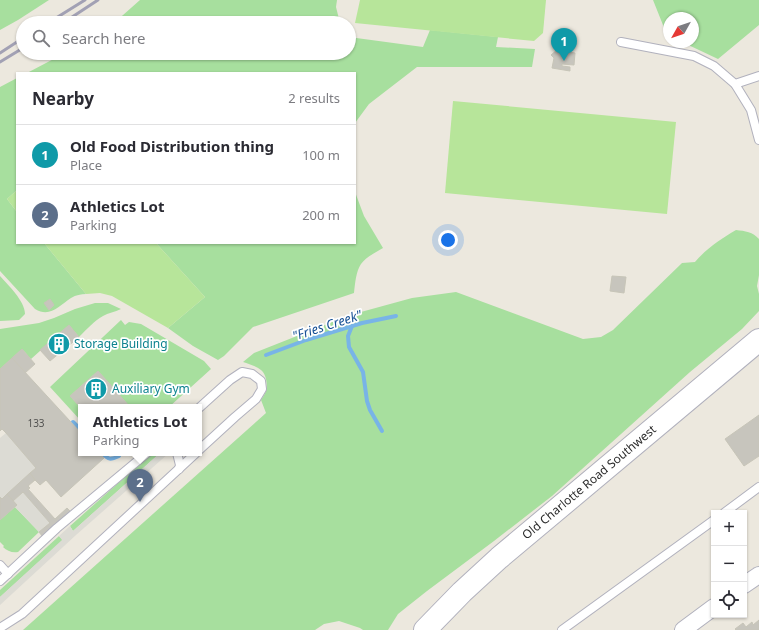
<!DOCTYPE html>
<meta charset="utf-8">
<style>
:root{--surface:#fff;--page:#f7f7f7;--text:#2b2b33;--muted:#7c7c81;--line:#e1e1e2;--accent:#4a48ee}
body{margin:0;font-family:"Noto Sans",sans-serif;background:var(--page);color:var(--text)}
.controls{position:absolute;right:12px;bottom:12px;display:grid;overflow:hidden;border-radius:0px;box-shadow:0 1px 3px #0004}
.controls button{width:36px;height:36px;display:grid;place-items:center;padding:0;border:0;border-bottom:1px solid var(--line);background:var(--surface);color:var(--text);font:20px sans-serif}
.compass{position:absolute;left:663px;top:12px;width:36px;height:36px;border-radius:50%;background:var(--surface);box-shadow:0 1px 3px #0004;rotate:230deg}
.you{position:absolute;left:448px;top:240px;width:14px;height:14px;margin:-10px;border:3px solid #fff;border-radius:50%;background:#1a73e8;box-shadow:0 0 0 6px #1a73e833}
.badge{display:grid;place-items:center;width:26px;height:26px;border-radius:50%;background:var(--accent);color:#fff;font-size:13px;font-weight:700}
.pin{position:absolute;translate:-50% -33px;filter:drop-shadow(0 1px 2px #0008)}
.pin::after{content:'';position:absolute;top:21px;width:14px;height:12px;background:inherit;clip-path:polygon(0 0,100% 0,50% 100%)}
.popup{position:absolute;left:78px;top:404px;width:124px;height:52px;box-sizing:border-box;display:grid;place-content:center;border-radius:0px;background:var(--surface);filter:drop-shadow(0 1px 3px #0005);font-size:13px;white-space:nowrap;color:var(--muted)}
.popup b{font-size:15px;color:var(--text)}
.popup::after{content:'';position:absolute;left:50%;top:100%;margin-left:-8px;border:8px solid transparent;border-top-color:var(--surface)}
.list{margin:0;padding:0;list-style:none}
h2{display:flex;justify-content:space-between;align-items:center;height:52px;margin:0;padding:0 16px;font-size:17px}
h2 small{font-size:13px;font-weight:400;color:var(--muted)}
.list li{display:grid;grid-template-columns:26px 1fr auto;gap:12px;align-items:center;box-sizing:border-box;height:60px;padding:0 16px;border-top:1px solid var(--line)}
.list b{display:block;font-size:15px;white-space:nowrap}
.list p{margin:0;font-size:13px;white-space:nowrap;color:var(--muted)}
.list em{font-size:13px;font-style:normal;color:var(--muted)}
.icon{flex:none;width:22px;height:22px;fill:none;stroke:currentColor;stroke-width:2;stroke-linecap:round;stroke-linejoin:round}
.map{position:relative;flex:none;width:759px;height:630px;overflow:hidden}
.search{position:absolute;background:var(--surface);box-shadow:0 1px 3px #0004;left:16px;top:16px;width:340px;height:44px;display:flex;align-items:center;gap:10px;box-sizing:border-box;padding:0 14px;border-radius:22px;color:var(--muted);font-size:15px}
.panel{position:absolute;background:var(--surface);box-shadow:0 1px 3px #0004;left:16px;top:72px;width:340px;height:172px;border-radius:0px}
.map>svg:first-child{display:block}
</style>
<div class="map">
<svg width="759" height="630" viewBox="0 0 759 630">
<rect width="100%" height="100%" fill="#ece8de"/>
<g fill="#a7df9e">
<path d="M0 0H49L18 20 0 30Z"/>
<path d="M140 0H337L336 7 340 23H114Z"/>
<path d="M653 0H759V25L718 59 682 42H693V18H669V36L667 35Z"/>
<path d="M430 30 498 37 496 47 535 49 532 67H417L369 104 355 123V73H27L65 53H349V37L423 47Z"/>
<path d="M17 78V190L7 199 17 212V243H44L86 294C81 294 76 295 71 298 59 306 50 318 35 309L0 271V87Z"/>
<path d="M355 192 364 216 383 248C376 252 365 258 361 264 356 271 355 284 354 293L253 327 224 356 218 360 193 346 168 328 205 297 156 243H355Z"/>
<path d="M736 230C745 231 753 232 759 239V275L757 286 759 294V311L742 329 690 372 552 496 494 541 427 591 398 614 388 630H363L360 628 339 621 324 624 315 630H23L266 413 261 400C263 397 265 394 266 391 268 384 266 374 261 370 256 366 249 364 243 362L254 353 350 315 412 298 456 292 583 339 601 337 613 330 682 263 695 262C707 248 721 239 736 230Z"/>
<path d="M0 276C8 285 25 301 25 314L19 320 0 321Z"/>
<path d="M95 303H108L121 309C115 312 108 313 103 316 94 321 87 329 79 337L69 325 31 359 22 349 0 369V329L39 323 54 318 75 309Z"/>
<path d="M121 320 125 325 129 322 141 324 204 361 211 369 169 407H130L98 371 70 396 81 408V421L50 387Z"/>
<path d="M153 453H160L73 531 70 526 134 469Z"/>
<path d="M15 507 39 532 18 552C12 553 7 551 3 547L4 546 0 542V520Z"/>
<path d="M59 536 63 540 0 597V590Z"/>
</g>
<g fill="#b7e59a">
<path d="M360 0H546L543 33 534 41 355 23Z"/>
<path d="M453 101 676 122 667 214 445 193Z"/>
<path d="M17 190V212L7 199Z"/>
<path d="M44 243H156L205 297 168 328 112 296 100 293 86 294Z"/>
</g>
<g fill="#dcdbd4">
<path d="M6 433 36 468 2 499 0 497V438Z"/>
<path d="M160 453H169L76 535 0 605V597L62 540 59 536 70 526 73 531Z"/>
<path d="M23 492 50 523 39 532 15 507 17 505 13 501Z"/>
</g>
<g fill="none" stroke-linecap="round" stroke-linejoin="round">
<g stroke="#78b4e7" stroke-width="4">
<path d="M352 326 348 336 349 347 363 372 367 401 370 410 382 431"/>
<path d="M266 355 306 340 362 323 396 316"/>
<path d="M73 422 81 430"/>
<path d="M102 453C109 460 110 460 119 456"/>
</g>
</g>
<g fill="#c7c5bd" stroke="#c7c5b8">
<path d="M557 50 561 54 562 51 575 53 574 65 562 64V66L570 67V71L552 68 554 58 551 55Z"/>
<path d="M612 276 626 277 624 293 610 291Z"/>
<path d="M50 299 54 305 49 310 44 303Z"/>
<path d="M69 325 79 337 50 361 40 350Z"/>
<path d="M22 349 35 364 25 373 12 358Z"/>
<path d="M12 358 81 433V453H99L104 458 61 497 46 480 40 485 35 480 30 473 36 468 6 433 2 429 0 431V369Z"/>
<path d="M98 371 108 382 130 407H81V408L70 396Z"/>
<path d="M759 415V456L744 466 725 439Z"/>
<path d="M30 473 35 480 28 486 30 488 28 489 55 519 67 508 71 512 43 537 39 532 50 523 23 492 13 501 7 494Z"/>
<path d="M7 494 17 505 0 520V497L2 499Z"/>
<path d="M759 620V630H736L735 629 743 623 746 627 752 622 753 625Z"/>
</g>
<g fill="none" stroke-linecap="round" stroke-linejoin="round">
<g stroke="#b1b1bd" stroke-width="10">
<g id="lane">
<path d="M621 42 694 56 714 66 735 84 751 110 759 140"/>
<path d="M735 84 759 76"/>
<path d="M199 408 230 380 242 372 252 374 261 381 262 389 256 399 235 417 199 450"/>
<path d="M177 453 180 465 179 469"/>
<path d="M724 513 759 487"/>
<path d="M0 565 8 574"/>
<path d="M0 581 57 528 147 453"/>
<path d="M0 628 22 614 196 453"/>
<path d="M562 630 714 520"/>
</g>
</g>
<g stroke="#b1b1bd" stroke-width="18">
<g id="street">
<path d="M744 585 759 575"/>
<path d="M683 630 714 607"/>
</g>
</g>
<g stroke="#b1b1bd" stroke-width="24">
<g id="secondary">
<path id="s1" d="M425 630 462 592 499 558 759 340"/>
</g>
</g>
<use href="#lane" stroke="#fff" stroke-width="8"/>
<use href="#street" stroke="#fff" stroke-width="16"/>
<use href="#secondary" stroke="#fff" stroke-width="22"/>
<g stroke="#a2a1b4" stroke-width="3">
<path d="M48 23 85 0"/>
<path d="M63 23 98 0"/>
<path d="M0 53 23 38"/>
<path d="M0 62 23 48"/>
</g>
</g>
<defs>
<g id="building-disc" transform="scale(1.15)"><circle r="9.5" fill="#0f9aa8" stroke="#fff"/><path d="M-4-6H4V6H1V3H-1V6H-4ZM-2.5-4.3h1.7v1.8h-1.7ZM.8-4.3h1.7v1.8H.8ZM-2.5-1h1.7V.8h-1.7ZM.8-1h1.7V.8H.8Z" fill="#fff"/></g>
</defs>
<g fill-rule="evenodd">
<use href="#building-disc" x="59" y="344"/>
<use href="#building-disc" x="96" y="389"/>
</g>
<g text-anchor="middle" stroke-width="3.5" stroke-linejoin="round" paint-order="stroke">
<g font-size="10" fill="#525250">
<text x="36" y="427">133</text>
</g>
<g font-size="12" fill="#0d838f" stroke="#fff" text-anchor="start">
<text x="74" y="348">Storage Building</text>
<text x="112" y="393">Auxiliary Gym</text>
</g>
<g font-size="12" fill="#2b2b2b" stroke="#fff">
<text dy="4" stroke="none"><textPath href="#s1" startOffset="221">Old Charlotte Road Southwest</textPath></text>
</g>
<g font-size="13" font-style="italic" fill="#165094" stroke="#fff">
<text transform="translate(327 325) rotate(-18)" y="5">"Fries Creek"</text>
</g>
</g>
</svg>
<div class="controls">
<button>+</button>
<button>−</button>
<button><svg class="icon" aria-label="locate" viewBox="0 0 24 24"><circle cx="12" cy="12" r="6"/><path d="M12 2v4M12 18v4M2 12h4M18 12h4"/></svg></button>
</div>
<svg class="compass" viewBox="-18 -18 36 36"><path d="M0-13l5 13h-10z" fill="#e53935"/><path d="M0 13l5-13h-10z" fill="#7c7c81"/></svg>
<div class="you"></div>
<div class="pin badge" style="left:564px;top:61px;background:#0f9aa8">1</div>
<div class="pin badge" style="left:140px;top:502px;background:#5c6f8a">2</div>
<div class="popup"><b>Athletics Lot</b>Parking</div>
<div class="search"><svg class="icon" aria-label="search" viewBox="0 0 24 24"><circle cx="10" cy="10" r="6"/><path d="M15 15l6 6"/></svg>Search here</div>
<section class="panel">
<h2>Nearby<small>2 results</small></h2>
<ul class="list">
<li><span class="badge" style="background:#0f9aa8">1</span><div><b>Old Food Distribution thing</b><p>Place</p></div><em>100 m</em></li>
<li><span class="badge" style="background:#5c6f8a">2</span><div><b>Athletics Lot</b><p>Parking</p></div><em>200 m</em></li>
</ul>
</section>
</div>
